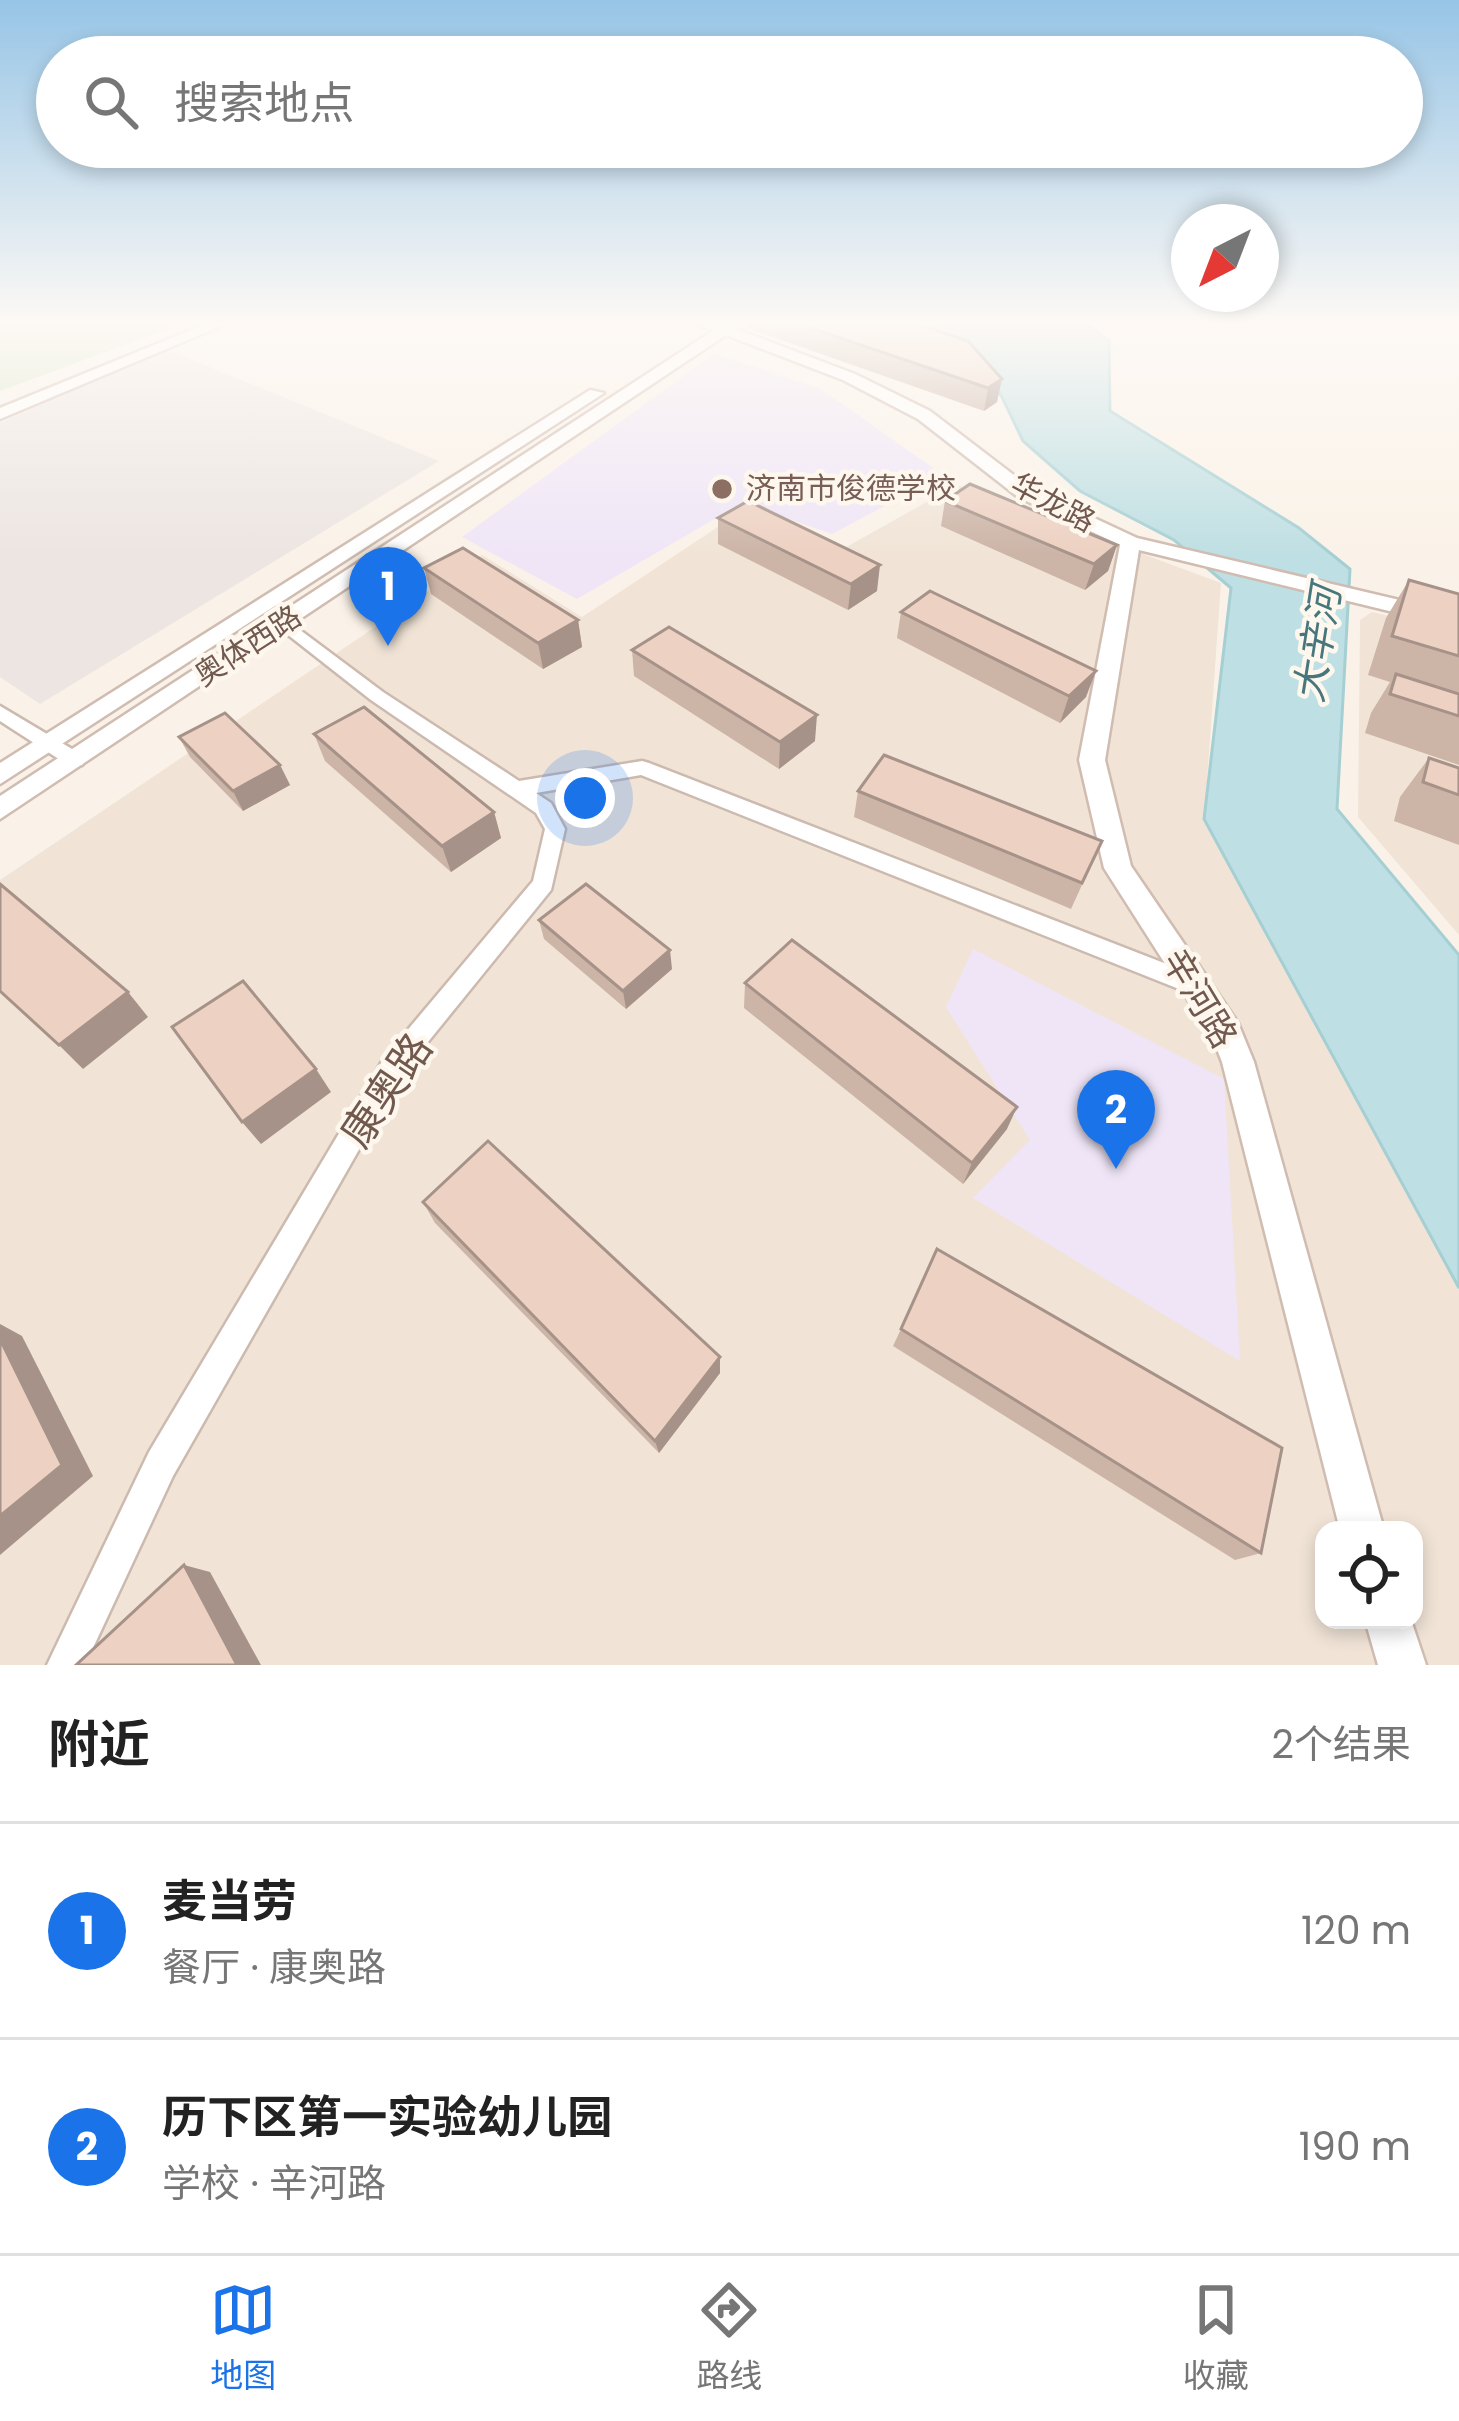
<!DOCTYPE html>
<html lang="zh">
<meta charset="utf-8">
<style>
:root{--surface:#fff;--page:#f6f6f6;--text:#222;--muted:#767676;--line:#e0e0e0;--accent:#1a73e8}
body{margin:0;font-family:Poppins,"Noto Sans SC",sans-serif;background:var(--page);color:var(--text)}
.controls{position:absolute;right:36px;bottom:36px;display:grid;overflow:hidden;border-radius:24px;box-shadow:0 6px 18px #0003}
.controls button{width:108px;height:108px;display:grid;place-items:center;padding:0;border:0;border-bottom:3px solid var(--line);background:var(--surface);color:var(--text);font:60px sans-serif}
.compass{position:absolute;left:1171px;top:204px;width:108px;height:108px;border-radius:50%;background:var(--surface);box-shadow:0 6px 18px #0003;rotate:222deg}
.you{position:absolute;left:585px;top:798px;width:42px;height:42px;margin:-30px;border:9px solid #fff;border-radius:50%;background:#1a73e8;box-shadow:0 0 0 18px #1a73e833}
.badge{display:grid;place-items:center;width:78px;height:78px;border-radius:50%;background:var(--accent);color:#fff;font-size:39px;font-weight:700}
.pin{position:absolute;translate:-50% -99px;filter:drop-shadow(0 3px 6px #0008)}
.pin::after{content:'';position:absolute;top:63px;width:42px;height:36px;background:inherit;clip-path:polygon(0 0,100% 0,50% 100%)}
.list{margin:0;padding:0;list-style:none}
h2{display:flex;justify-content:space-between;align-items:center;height:156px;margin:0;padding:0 48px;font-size:51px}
h2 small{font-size:39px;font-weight:400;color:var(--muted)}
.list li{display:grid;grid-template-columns:78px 1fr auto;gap:36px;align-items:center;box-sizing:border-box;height:216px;padding:0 48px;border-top:3px solid var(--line)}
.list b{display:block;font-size:45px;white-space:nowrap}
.list p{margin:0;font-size:39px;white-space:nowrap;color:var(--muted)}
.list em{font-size:39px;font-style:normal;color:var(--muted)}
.icon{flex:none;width:66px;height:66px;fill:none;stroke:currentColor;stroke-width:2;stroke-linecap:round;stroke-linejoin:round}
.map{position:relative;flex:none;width:1459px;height:1665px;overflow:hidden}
.search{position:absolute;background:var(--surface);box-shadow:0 6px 18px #0003;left:36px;right:36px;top:36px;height:132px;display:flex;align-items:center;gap:30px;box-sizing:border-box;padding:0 42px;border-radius:66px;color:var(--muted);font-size:45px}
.sheet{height:588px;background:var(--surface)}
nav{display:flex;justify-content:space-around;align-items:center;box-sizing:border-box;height:168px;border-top:3px solid var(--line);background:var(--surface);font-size:33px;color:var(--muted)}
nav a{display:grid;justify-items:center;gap:6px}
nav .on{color:var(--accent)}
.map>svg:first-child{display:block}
</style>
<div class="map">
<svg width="1459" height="1665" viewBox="0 0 1459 1665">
<rect width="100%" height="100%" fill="#faf2e8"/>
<g fill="#f1e4d7" fill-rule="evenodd">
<path d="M957 485 1221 583 1206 796 1459 1233V1665H0V880L482 555 582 617 745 509 841 550ZM1324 1530H1414V1620H1324Z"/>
<path d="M1372 612 1459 633V935L1358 817 1360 620Z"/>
</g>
<path fill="#ece5e1" d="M166 349 439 461 40 704 0 677V423Z"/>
<g fill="#efe5f7">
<path d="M714 354 821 389 943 475 832 534 742 503 577 599 462 537Z"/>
<path d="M973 949 1224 1079 1240 1361 973 1198 1030 1140 946 1007Z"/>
</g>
<path fill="#d6e7c8" d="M10 323H184L0 391V325Z"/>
<path fill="#bedfe3" stroke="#a5cfd3" stroke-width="3" d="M910 323H1085L1109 341 1110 411 1299 528 1350 569 1337 809 1459 955V1288L1204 819 1231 588 1174 540 1080 491 1023 441 1002 397 974 359Z"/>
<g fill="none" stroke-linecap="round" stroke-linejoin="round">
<g stroke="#ccbaaf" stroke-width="5">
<g id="street">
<path d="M699 323H713L731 330 725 333 700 326Z"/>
<path d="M284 618 383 692 519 781 642 761 649 763 1200 977 1204 984 1200 991 1192 994 1184 991 641 775 536 793 551 803 565 829 551 890 402 1074 173 1476 85 1665H47L149 1452 384 1058 533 881 545 829 536 813 371 700 278 627V619Z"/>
<path d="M0 706 82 755 85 760 82 765H68L0 721Z"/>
</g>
</g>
<g stroke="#d0bcb0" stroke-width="5">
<g id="secondary">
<path d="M208 323H228L0 419V408Z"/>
<path d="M725 323H742L736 329 855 374 930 411 1032 489 1137 538 1459 614V628L1139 550 1105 760 1131 866 1238 1023 1254 1062 1384 1530H1340L1222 1062 1213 1039 1104 868 1079 760 1120 545 1018 497 918 419 843 380 726 335 0 819V796Z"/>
<path d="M590 390 604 393 0 784V763Z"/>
<path d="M1365 1620H1411L1426 1665H1378Z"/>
</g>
</g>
<use href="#street" fill="#fff" fill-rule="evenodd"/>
<use href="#secondary" fill="#fff" fill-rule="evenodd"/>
</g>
<g fill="#ccb4a7">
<path d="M747 323H915L968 341 997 402 984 411 747 328Z"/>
<path d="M945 501 1117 545 1108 571 1085 590 941 526Z"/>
<path d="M718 518 877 591 848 610 718 544Z"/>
<path d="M424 568 578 620 582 647 543 669 431 594Z"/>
<path d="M1409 580 1459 594V765L1365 733 1371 713 1390 682 1368 675 1386 618Z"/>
<path d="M901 612 1086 697 1060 723 897 638Z"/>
<path d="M632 650 815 741 779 769 634 676Z"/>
<path d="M314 734 494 812 501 838 451 872 325 761Z"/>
<path d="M179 737 280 765 290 785 243 811 190 757Z"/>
<path d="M1429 758 1459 768V845L1394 821 1400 797Z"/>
<path d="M858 791 1102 841 1071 909 854 817Z"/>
<path d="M539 920 672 969 626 1009 544 939Z"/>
<path d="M745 983 1007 1129 963 1184 744 1008Z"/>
<path d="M423 1202 720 1373 659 1453 435 1223Z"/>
<path d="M901 1329 1261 1553 1235 1560 893 1346Z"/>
</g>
<g fill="#a69288">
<path d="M1002 379 997 402 984 411 988 388Z"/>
<path d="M1117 545 1108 571 1085 590 1094 564Z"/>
<path d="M880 565 877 591 848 610 851 584Z"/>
<path d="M578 620 582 647 543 669 538 643Z"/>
<path d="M1096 671 1086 697 1060 723 1069 696Z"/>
<path d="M817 715 815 741 779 769 780 742Z"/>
<path d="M280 765 290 785 243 811 233 791Z"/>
<path d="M494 812 501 838 451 872 442 846Z"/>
<path d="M670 950 672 969 626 1009 623 991Z"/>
<path d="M128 992 148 1017 83 1069 59 1045Z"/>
<path d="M316 1069 331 1092 261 1144 242 1122Z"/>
<path d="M1017 1107 1007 1129 963 1184 972 1163Z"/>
<path d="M0 1324 22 1336 93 1476 0 1555Z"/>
<path d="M720 1357V1373L659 1453 655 1441Z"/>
<path d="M184 1565 210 1572 261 1665H237Z"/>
</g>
<g fill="#edd1c2" stroke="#a69288" stroke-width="3">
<path d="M796 323H915L968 341 1002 379 988 388Z"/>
<path d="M970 484 1117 545 1094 564 945 501Z"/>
<path d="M748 501 880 565 851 584 718 518Z"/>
<path d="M463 548 578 620 538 643 424 568Z"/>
<path d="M1409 580 1459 594V656L1392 636Z"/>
<path d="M930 591 1096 671 1069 696 901 612Z"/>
<path d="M669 627 817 715 780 742 632 650Z"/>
<path d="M1396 674 1459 694V716L1390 694Z"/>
<path d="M364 707 494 812 442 846 314 734Z"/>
<path d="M225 713 280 765 233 791 179 737Z"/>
<path d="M884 755 1102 841 1082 883 858 791Z"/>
<path d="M1429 758 1459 768V795L1423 782Z"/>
<path d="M0 884 128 992 59 1045 0 991Z"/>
<path d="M586 884 670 950 623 991 539 920Z"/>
<path d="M792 940 1017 1107 972 1163 745 983Z"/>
<path d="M243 981 316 1069 242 1122 172 1027Z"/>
<path d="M488 1141 720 1357 655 1441 423 1202Z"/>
<path d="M937 1249 1282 1448 1261 1553 901 1329Z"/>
<path d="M0 1339 62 1465 0 1516Z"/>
<path d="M184 1565 237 1665H76Z"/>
</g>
<linearGradient id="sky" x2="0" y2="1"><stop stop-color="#97c5e6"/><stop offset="0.58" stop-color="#fdf9f5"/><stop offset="1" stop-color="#fdf9f5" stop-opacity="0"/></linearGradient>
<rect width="1459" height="556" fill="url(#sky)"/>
<circle fill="#8d6e63" stroke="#fdf7ee" stroke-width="4.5" cx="722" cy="489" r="12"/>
<g text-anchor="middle" stroke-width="9" stroke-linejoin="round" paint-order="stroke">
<g font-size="30" fill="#785e54" stroke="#fdf7ee" text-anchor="start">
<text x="746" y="499">济南市俊德学校</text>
</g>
<g font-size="30" fill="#72594e" stroke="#fdf7ee">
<text transform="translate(1053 503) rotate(28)" y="10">华龙路</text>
<text transform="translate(248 646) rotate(-33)" y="10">奥体西路</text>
</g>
<g font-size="36" fill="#72594e" stroke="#fdf7ee">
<text transform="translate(1200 998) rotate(59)" y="13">辛河路</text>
</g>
<g font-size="39" font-style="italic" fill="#47777d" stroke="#fdf7ee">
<text transform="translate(1317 644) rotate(-81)" y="14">大辛河</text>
</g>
<g font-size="42" fill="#72594e" stroke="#fdf7ee">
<text transform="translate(386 1090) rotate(-56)" y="15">康奥路</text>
</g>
</g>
</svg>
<div class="controls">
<button><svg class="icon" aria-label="locate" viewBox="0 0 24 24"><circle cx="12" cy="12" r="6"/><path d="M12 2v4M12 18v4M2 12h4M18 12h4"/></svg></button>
</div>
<svg class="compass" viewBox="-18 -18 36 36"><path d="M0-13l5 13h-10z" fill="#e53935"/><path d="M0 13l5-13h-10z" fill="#767676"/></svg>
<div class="you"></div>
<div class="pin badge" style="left:388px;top:646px">1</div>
<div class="pin badge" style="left:1116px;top:1169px">2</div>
<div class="search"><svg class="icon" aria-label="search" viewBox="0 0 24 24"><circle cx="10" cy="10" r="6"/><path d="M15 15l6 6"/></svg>搜索地点</div>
</div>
<section class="sheet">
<h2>附近<small>2个结果</small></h2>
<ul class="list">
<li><span class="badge">1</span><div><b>麦当劳</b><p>餐厅 · 康奥路</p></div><em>120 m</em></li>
<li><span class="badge">2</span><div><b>历下区第一实验幼儿园</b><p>学校 · 辛河路</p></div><em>190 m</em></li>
</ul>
</section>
<nav>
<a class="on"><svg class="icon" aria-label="map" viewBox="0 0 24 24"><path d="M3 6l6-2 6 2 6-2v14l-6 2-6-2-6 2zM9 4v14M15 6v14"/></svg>地图</a>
<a><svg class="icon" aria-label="directions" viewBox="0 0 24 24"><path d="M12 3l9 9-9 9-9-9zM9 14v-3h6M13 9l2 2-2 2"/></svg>路线</a>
<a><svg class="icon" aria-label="saved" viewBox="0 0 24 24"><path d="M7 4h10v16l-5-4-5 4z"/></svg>收藏</a>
</nav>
